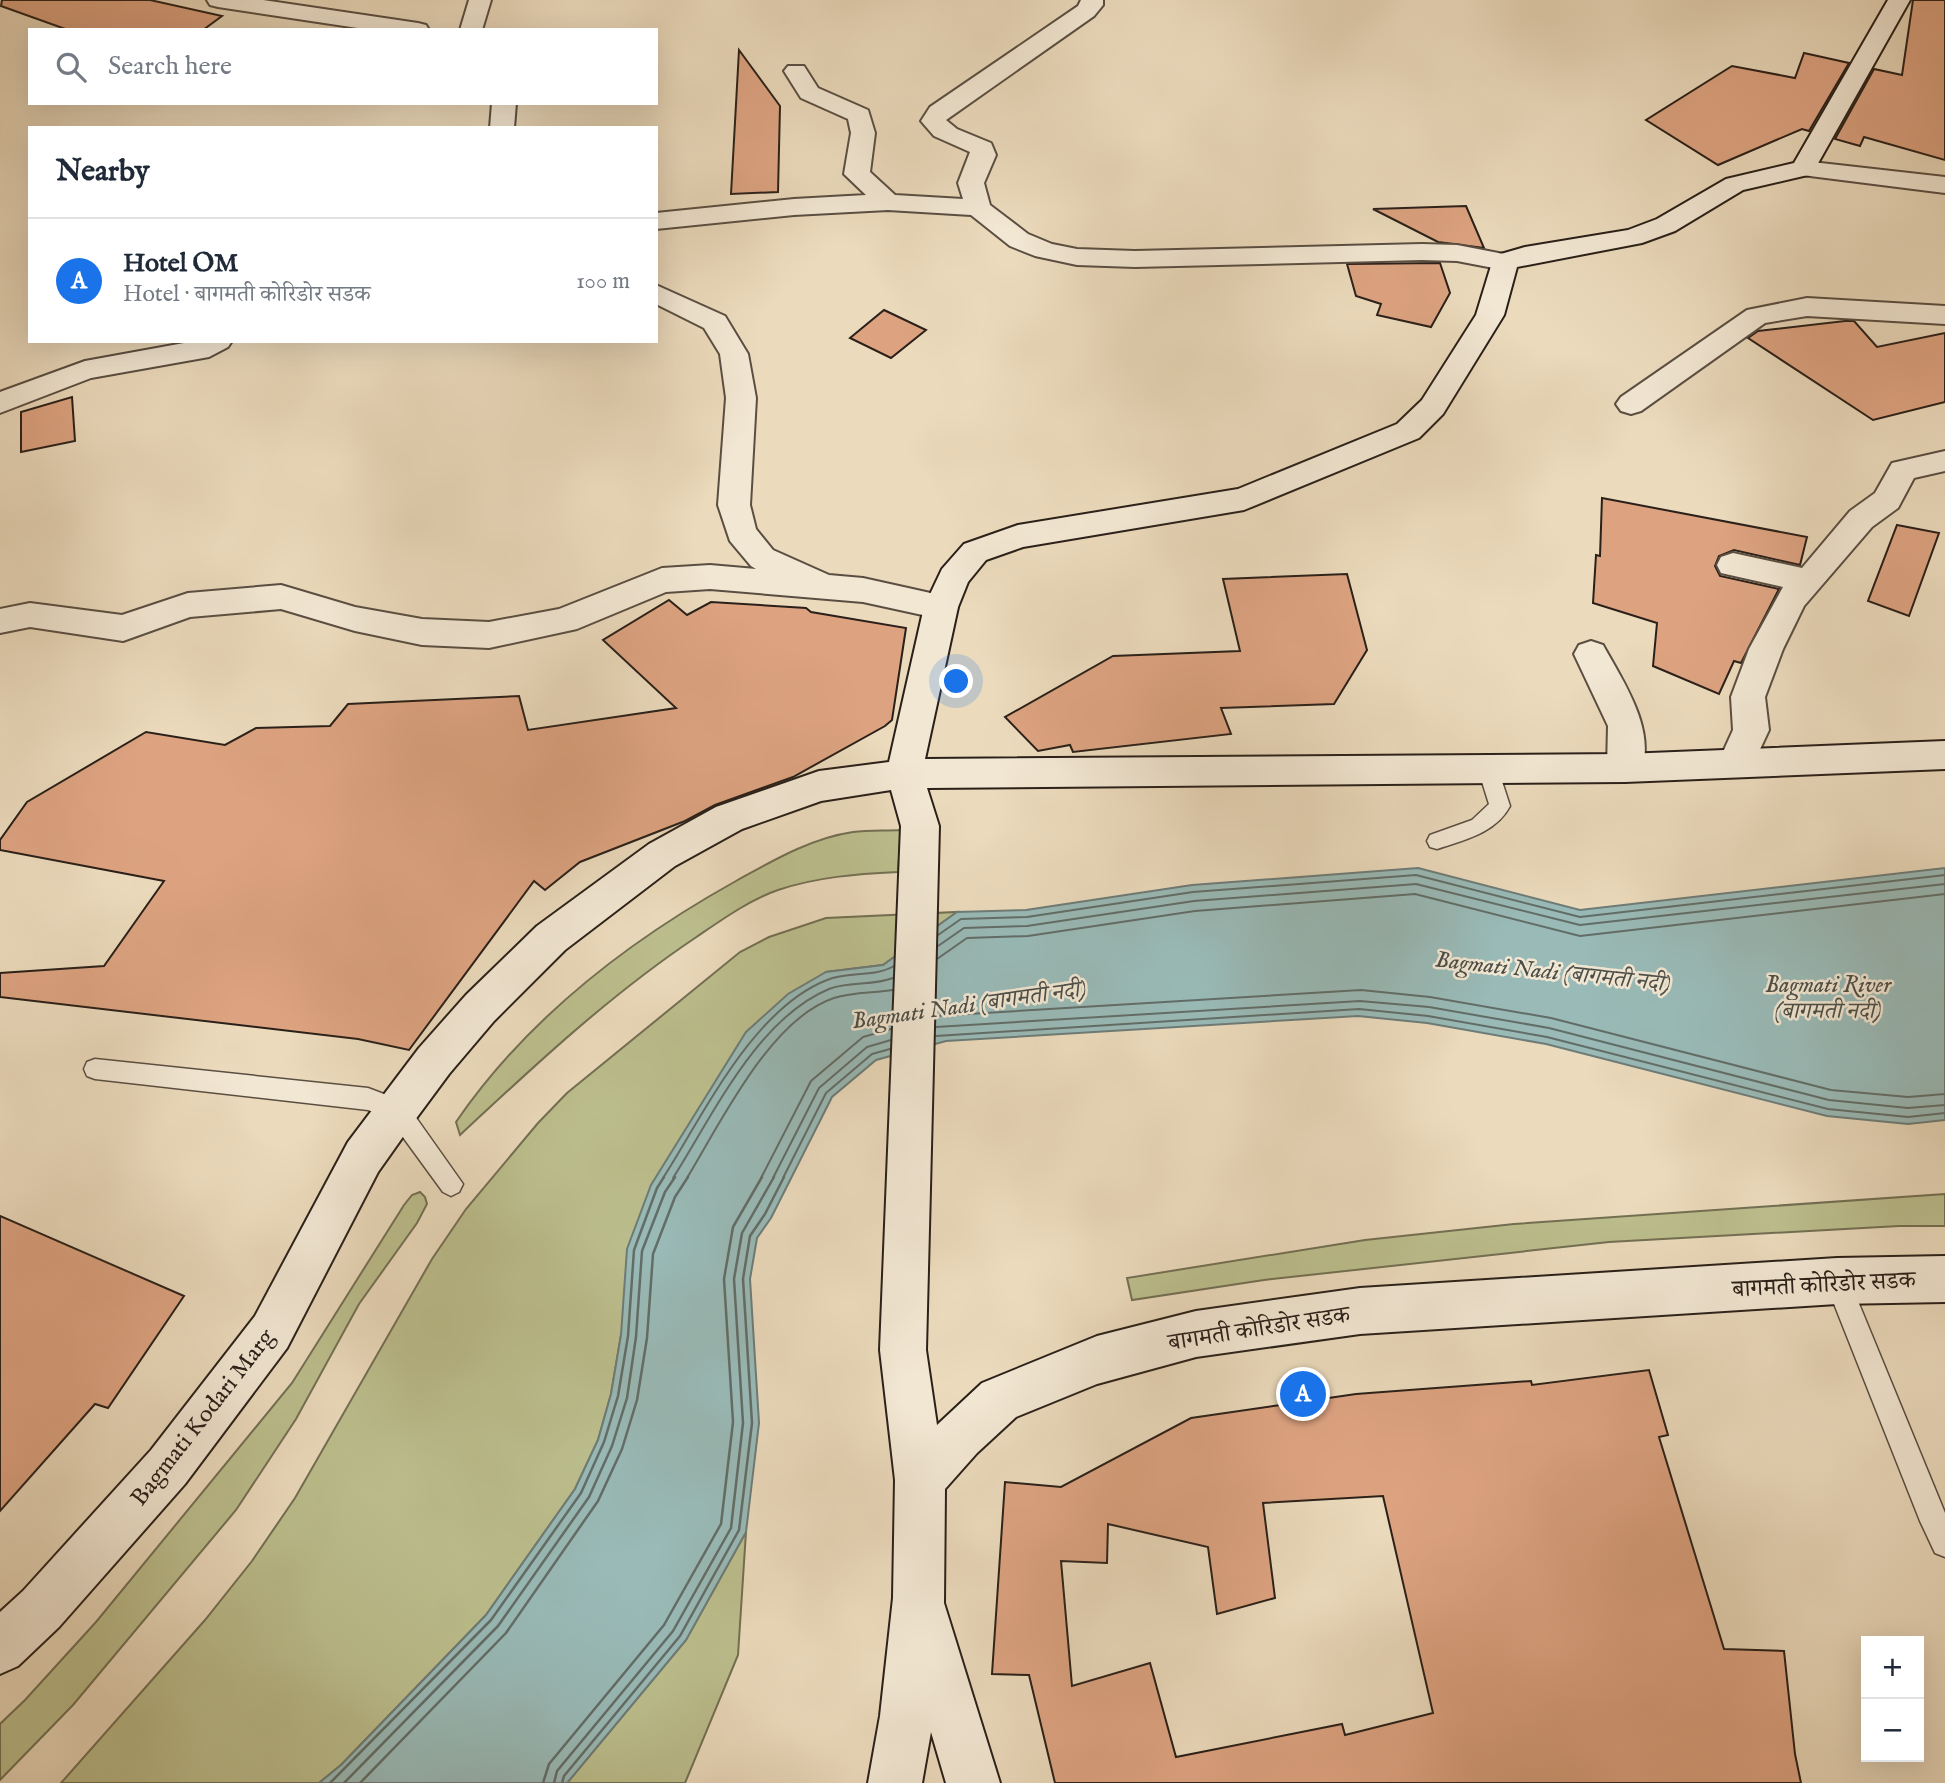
<!DOCTYPE html>
<meta charset="utf-8">
<style>
:root{--surface:#fff;--page:#f6f6f7;--text:#1f2937;--muted:#747a83;--line:#e0e1e3;--accent:#1a73e8}
body{margin:0;font-family:"IM FELL English","Noto Serif Devanagari",serif;background:var(--page);color:var(--text)}
.controls{position:absolute;right:21px;bottom:21px;display:grid;overflow:hidden;border-radius:0px;box-shadow:0 7px 28px #0002}
.controls button{width:63px;height:63px;display:grid;place-items:center;padding:0;border:0;border-bottom:2px solid var(--line);background:var(--surface);color:var(--text);font:35px sans-serif}
.you{position:absolute;left:957px;top:682px;width:24px;height:24px;margin:-18px;border:5px solid #fff;border-radius:50%;background:#1a73e8;box-shadow:0 0 0 10px #1a73e833}
.badge{display:grid;place-items:center;width:46px;height:46px;border-radius:50%;background:var(--accent);color:#fff;font-size:23px;font-weight:700}
.pin{position:absolute;translate:-50% -50%;border:4px solid #fff;box-shadow:0 2px 7px #0006}
.list{margin:0;padding:0;list-style:none}
h2{display:flex;justify-content:space-between;align-items:center;height:91px;margin:0;padding:0 28px;font-size:30px}
h2 small{font-size:23px;font-weight:400;color:var(--muted)}
.list li{display:grid;grid-template-columns:46px 1fr auto;gap:21px;align-items:center;box-sizing:border-box;height:126px;padding:0 28px;border-top:2px solid var(--line)}
.list b{display:block;font-size:26px;white-space:nowrap}
.list p{margin:0;font-size:23px;white-space:nowrap;color:var(--muted)}
.list em{font-size:23px;font-style:normal;color:var(--muted)}
.icon{flex:none;width:38px;height:38px;fill:none;stroke:currentColor;stroke-width:2;stroke-linecap:round;stroke-linejoin:round}
.map{position:relative;flex:none;width:1945px;height:1783px;overflow:hidden}
.search{position:absolute;background:var(--surface);box-shadow:0 7px 28px #0002;left:28px;top:28px;width:630px;height:77px;display:flex;align-items:center;gap:18px;box-sizing:border-box;padding:0 24px;border-radius:0px;color:var(--muted);font-size:26px}
.panel{position:absolute;background:var(--surface);box-shadow:0 7px 28px #0002;left:28px;top:126px;width:630px;height:217px;border-radius:0px}
.map>svg:first-child{display:block}
</style>
<div class="map">
<svg width="1945" height="1783" viewBox="0 0 1945 1783">
<rect width="100%" height="100%" fill="#ebdabc"/>
<filter id="stains"><feTurbulence type="fractalNoise" baseFrequency=".00286" numOctaves="4"/><feColorMatrix values="0 0 0 0 .2 0 0 0 0 .09 0 0 0 0 .02 0 0 0 .5 -.17"/></filter>
<radialGradient id="worn" r=".72"><stop offset=".6" stop-color="#630" stop-opacity="0"/><stop offset="1" stop-color="#630" stop-opacity=".3"/></radialGradient>
<g fill="#bcbe8d" stroke="#736f53" stroke-width="2">
<path d="M901 830 898 872C856 874 817 877 778 890 749 900 720 921 695 938 610 995 535 1065 460 1135L456 1122C526 1020 628 941 736 881 772 861 811 838 853 832 869 830 886 831 901 830Z"/>
<path d="M957 912 883 965 826 972 621 1335 611 1394 598 1440 575 1489 486 1615 341 1765 319 1783H61L205 1620 252 1561 295 1498 432 1259 466 1209 538 1123 567 1093 740 952 769 937 826 918Z"/>
<path d="M420 1192 425 1197 427 1204 417 1223 359 1304 296 1419 236 1510 73 1705 0 1780V1724L25 1700 96 1622 292 1383 404 1205 412 1195Z"/>
<path d="M1945 1194V1226H1899L1609 1242 1264 1280 1132 1300 1127 1278 1365 1240 1514 1224Z"/>
<path d="M746 1532 738 1655 685 1783H567L686 1640Z"/>
</g>
<path fill="#99bab7" stroke="#6d7c78" stroke-width="2" d="M1418 868 1580 910 1945 868V1120L1908 1124 1827 1116 1546 1044 1427 1023 1358 1016 946 1041 876 1060 832 1097 771 1218 757 1238 750 1279 759 1423 746 1532 686 1640 567 1783H319L341 1765 486 1615 575 1489 598 1440 611 1394 621 1335 627 1249 651 1185 746 1032 788 994 826 972 883 965 957 912 1026 910 1192 885Z"/>
<g fill="none" stroke-linecap="round" stroke-linejoin="round">
<g stroke="#626d68" stroke-width="2">
<path d="M938 935 961 919 1027 917 1193 892 1416 875 1580 917 1945 875"/>
<path d="M938 946 964 928 1027 926 1194 901 1416 884 1580 925 1945 884"/>
<path d="M937 959 967 938 1028 936 1195 911 1415 894 1580 936 1945 894"/>
<path d="M936 1016 1361 990 1430 997 1551 1018 1831 1090 1908 1097 1945 1094"/>
<path d="M936 1027 1360 1001 1429 1007 1549 1028 1829 1100 1908 1108 1945 1105"/>
<path d="M936 1036 1359 1009 1428 1016 1547 1037 1828 1109 1908 1117 1945 1113"/>
<path d="M663 1178C704 1114 753 1009 827 980 848 971 873 978 894 966"/>
<path d="M673 1178C713 1115 757 1019 829 989 849 981 873 986 893 978"/>
<path d="M687 1178C720 1124 770 1019 834 998 852 992 874 993 893 990"/>
<path d="M761 1178 811 1081 863 1037 891 1029"/>
<path d="M773 1178 819 1088 867 1047 891 1040"/>
<path d="M783 1178 826 1093 872 1054 890 1049"/>
</g>
<g stroke="#626d68" stroke-width="2.5">
<path d="M330 1783 491 1620 581 1493 604 1442 618 1396 628 1336 634 1250 657 1188 664 1177"/>
<path d="M344 1783 498 1626 589 1497 612 1446 627 1398 636 1337 642 1251 665 1192 675 1177"/>
<path d="M360 1783 506 1633 598 1501 622 1449 637 1400 647 1338 653 1254 675 1197 688 1177"/>
<path d="M543 1783 549 1764 664 1625 721 1524 733 1422 724 1279 733 1227 762 1177"/>
<path d="M554 1783 557 1771 673 1631 731 1528 743 1423 734 1279 742 1233 774 1177"/>
<path d="M562 1783 564 1776 680 1636 739 1530 752 1423 743 1279 750 1236 765 1214 784 1177"/>
</g>
</g>
<g fill="#dda381" stroke="#2a2019" stroke-width="2" fill-rule="evenodd">
<path d="M2 0H150L222 16 203 30H68L1 6Z"/>
<path d="M1913 0H1945V160L1864 137 1860 146 1835 139 1874 69 1902 75Z"/>
<path d="M739 50 780 106 778 192 731 194Z"/>
<path d="M1804 53 1849 63 1809 131 1802 129 1718 165 1646 120 1732 66 1795 78Z"/>
<path d="M1466 206 1484 248 1438 242 1373 209Z"/>
<path d="M1440 263 1450 293 1431 327 1377 315 1381 304 1356 296 1347 264Z"/>
<path d="M884 310 926 330 891 358 850 338Z"/>
<path d="M1845 321H1854L1877 347 1945 333V402L1873 420 1748 338 1758 331Z"/>
<path d="M72 397 75 441 21 452V412Z"/>
<path d="M1602 498 1807 537 1800 565 1734 550 1719 556 1715 566 1720 576 1779 589 1741 663 1734 661 1719 694 1653 666 1657 623 1593 603 1596 555 1600 556Z"/>
<path d="M1897 525 1939 533 1909 616 1868 601Z"/>
<path d="M1347 574 1367 650 1334 704 1221 708 1231 734 1073 752 1070 745 1038 751 1005 717 1113 656 1240 651 1223 579Z"/>
<path d="M669 600 687 615 711 602 806 608 811 612 906 628 892 720 885 726 793 777 715 805 685 821 580 862 545 890 534 881 409 1050 358 1039 0 997V973L104 966 164 881 0 850V840L27 802 146 732 225 745 256 728 330 726 348 704 519 696 528 730 676 708 603 640Z"/>
<path d="M0 1216 184 1296 108 1408 95 1404 0 1511Z"/>
<path d="M1649 1370 1668 1435 1659 1437 1724 1649 1784 1651 1795 1754 1801 1783H1055L1029 1675 992 1674 1005 1482 1061 1487 1191 1418 1356 1394 1531 1381 1532 1385ZM1383 1496 1433 1713 1345 1735 1342 1724 1176 1757 1150 1663 1072 1686 1061 1561 1107 1563 1108 1524 1208 1547 1217 1614 1275 1598 1263 1503Z"/>
</g>
<g fill="none" stroke-linecap="round" stroke-linejoin="round">
<g stroke="#5a4e42" stroke-width="3">
<g id="lane">
<path d="M1488 761 1495 763 1498 769 1510 806C1496 833 1464 840 1437 849L1430 847 1427 841 1430 835 1472 820 1489 804 1478 769 1481 763Z"/>
<path d="M95 1059 368 1088 405 1102 463 1184 459 1192 451 1196 443 1192 389 1118 368 1110 95 1079 87 1076 84 1069 87 1062Z"/>
<path d="M1837 1269 1846 1272 1945 1513V1557L1935 1553 1920 1521 1825 1281 1828 1272Z"/>
</g>
</g>
<g stroke="#5a4e42" stroke-width="4">
<g id="street">
<path d="M207 0H263L418 23 426 25 429 30H371L218 7 210 5Z"/>
<path d="M469 0H491L482 30H460Z"/>
<path d="M1081 0H1103V5L1094 16 946 120 957 129 991 143 996 155 984 183 990 205 1028 234 1052 244 1077 249 1135 251 1422 244 1457 245 1514 256 1518 262 1514 268 1504 270 1457 261 1422 260 1135 267 1077 265 1035 256 1010 246 971 215 888 210 794 215 656 229V213L794 199 866 195 844 174 851 133 848 119 801 98 784 71 788 66H804L818 88 868 110 875 133 870 172 895 195 963 199 958 183 970 152 934 136 921 121 930 107 1078 6Z"/>
<path d="M492 103H516L514 128H490Z"/>
<path d="M1803 161 1945 177V193L1794 174 1790 169 1794 164Z"/>
<path d="M656 285 725 316 748 354 756 398 750 505 756 529 773 550 829 575 863 578 953 598 958 607 953 616 941 619 863 602 710 589 666 592 577 629 489 648 422 645 355 631 281 609 190 617 123 641 30 627 0 633V609L30 603 122 615 188 593 281 585 355 607 422 619 489 622 559 609 662 568 710 565 756 569 751 566 730 541 718 505 726 398 720 354 704 328 656 304Z"/>
<path d="M1807 298 1945 306V324L1807 316 1765 323 1641 411 1631 414 1621 411 1616 404 1621 397 1747 310Z"/>
<path d="M195 341H232L228 347 209 357 91 378 0 413V392L85 361Z"/>
<path d="M1945 451V471L1914 478 1898 508 1872 527 1804 606 1783 649 1765 697 1769 730 1749 773 1736 777 1723 773 1718 763 1733 730 1731 697 1749 649 1783 587 1721 573 1717 565 1721 557 1733 553 1802 568 1850 511 1875 493 1892 463Z"/>
<path d="M1591 641 1603 645C1624 683 1660 735 1638 778L1625 782 1612 778 1607 768 1608 726 1574 654 1579 645Z"/>
</g>
</g>
<g stroke="#2a2019" stroke-width="4">
<path id="secondary" d="M1888 0H1910L1812 174 1743 190 1675 231 1642 243 1517 267 1504 315 1443 414 1419 438 1244 510 1023 547 986 560 968 582 958 607 925 759 1625 754 1945 741V769L1625 782 927 788 939 826 926 1350 937 1425 982 1383 1097 1336 1196 1311 1360 1288 1837 1258 1945 1256V1302L1837 1304 1360 1334 1196 1357 1097 1384 1016 1417 977 1453 945 1489 944 1603 1000 1783H946L931 1732 922 1783H868L880 1716 893 1598 895 1480 880 1350 901 826 891 790 821 801 742 829 675 866 565 950 494 1021 449 1074 412 1124 378 1172 287 1348 185 1484 59 1627 18 1666 0 1674V1612L23 1591 151 1450 255 1316 348 1142 419 1048 466 995 537 926 649 844 716 807 819 771 889 762 924 607 942 569 964 544 1018 525 1238 489 1397 424 1422 400 1476 315 1494 256 1525 247 1628 230 1657 219 1726 179 1794 163Z"/>
</g>
<use href="#lane" fill="#f2e7d3" fill-rule="evenodd"/>
<use href="#street" fill="#f2e7d3" fill-rule="evenodd"/>
<use href="#secondary" fill="#f2e7d3" fill-rule="evenodd"/>
</g>
<g text-anchor="middle" stroke-width="5" stroke-linejoin="round" paint-order="stroke">
<g font-size="23" font-style="italic" fill="#4b4e48" stroke="#f2e7d3">
<text transform="translate(1553 971) rotate(6)" y="8">Bagmati Nadi (बागमती नदी)</text>
<text x="1828" y="992">Bagmati River<tspan x="1828" dy="26">(बागमती नदी)</tspan></text>
<text transform="translate(969 1004) rotate(-8)" y="8">Bagmati Nadi (बागमती नदी)</text>
</g>
<g font-size="24" fill="#2a2019" stroke="#f2e7d3">
<text transform="translate(1824 1284) rotate(-3)" y="8">बागमती कोरिडोर सडक</text>
<text transform="translate(1259 1328) rotate(-9)" y="8">बागमती कोरिडोर सडक</text>
<text transform="translate(202 1417) rotate(-52)" y="8">Bagmati Kodari Marg</text>
</g>
</g>
<rect width="100%" height="100%" filter="url(#stains)"/>
<rect width="100%" height="100%" fill="url(#worn)"/>
</svg>
<div class="controls">
<button>+</button>
<button>−</button>
</div>
<div class="you"></div>
<div class="pin badge" style="left:1303px;top:1394px">A</div>
<div class="search"><svg class="icon" aria-label="search" viewBox="0 0 24 24"><circle cx="10" cy="10" r="6"/><path d="M15 15l6 6"/></svg>Search here</div>
<section class="panel">
<h2>Nearby<small></small></h2>
<ul class="list">
<li><span class="badge">A</span><div><b>Hotel OM</b><p>Hotel · बागमती कोरिडोर सडक</p></div><em>100 m</em></li>
</ul>
</section>
</div>
